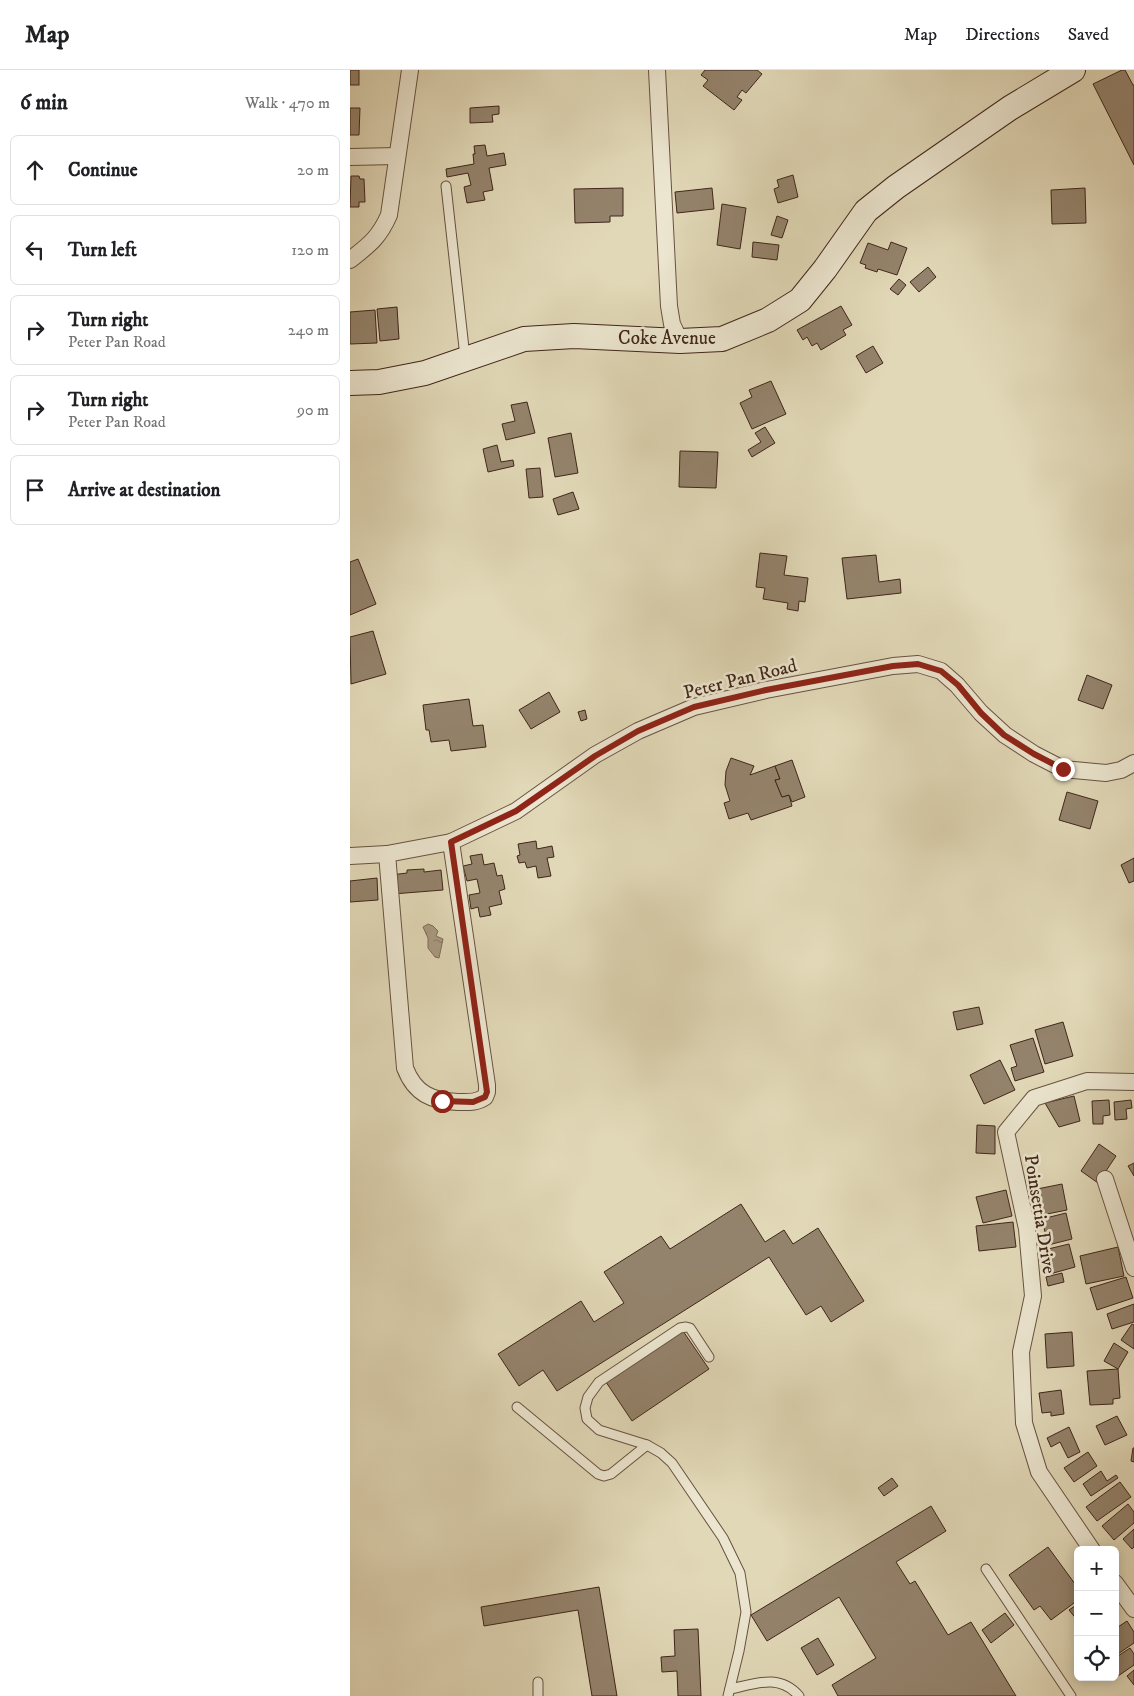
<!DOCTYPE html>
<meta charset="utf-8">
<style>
:root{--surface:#fff;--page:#f2f2f2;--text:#202124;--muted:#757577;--line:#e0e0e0}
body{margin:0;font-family:"IM FELL DW Pica",serif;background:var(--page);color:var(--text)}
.controls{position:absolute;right:15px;bottom:15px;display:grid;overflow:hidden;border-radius:8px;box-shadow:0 2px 12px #0003}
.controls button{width:45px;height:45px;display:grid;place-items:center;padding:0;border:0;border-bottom:1px solid var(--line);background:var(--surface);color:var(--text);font:25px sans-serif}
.stop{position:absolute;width:15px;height:15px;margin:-11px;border:4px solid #8f2418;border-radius:50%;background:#fff}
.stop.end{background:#8f2418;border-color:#fff;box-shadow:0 1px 5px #0008}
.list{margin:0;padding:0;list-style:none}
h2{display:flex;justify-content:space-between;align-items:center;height:65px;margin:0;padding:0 20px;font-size:21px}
h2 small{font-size:16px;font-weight:400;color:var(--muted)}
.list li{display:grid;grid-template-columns:32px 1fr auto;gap:15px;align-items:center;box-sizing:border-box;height:70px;margin:0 10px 10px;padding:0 10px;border:1px solid var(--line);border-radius:8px}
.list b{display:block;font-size:19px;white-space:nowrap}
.list p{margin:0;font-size:16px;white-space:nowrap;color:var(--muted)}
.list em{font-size:16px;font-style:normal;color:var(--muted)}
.icon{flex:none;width:28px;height:28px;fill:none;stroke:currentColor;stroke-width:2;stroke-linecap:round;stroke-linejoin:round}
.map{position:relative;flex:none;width:784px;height:1626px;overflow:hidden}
header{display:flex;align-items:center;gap:30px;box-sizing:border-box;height:70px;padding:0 25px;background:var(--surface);border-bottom:1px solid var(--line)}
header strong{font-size:24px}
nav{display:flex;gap:28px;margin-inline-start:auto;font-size:18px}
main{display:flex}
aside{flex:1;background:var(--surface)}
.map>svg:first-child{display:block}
</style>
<header>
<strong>Map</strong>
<nav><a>Map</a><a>Directions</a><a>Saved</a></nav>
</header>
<main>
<aside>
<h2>6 min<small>Walk · 470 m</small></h2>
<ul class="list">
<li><svg class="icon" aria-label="ahead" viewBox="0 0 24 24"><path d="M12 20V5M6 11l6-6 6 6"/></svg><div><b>Continue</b></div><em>20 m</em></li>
<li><svg class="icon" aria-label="left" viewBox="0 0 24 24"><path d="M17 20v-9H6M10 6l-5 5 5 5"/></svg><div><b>Turn left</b></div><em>120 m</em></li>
<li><svg class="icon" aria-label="right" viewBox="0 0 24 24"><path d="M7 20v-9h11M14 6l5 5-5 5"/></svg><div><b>Turn right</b><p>Peter Pan Road</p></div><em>240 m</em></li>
<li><svg class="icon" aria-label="right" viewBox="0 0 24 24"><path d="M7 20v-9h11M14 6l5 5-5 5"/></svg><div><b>Turn right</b><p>Peter Pan Road</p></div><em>90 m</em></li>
<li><svg class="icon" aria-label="arrive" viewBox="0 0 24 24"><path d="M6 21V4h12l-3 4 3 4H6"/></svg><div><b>Arrive at destination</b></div></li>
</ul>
</aside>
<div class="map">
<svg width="784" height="1626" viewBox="0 0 784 1626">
<defs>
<pattern id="water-ripples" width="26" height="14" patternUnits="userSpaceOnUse" patternTransform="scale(1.25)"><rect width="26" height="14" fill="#aa9b82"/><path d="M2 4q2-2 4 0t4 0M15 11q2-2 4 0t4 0" fill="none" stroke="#8c7e6a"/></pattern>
</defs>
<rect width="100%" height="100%" fill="#e1d8b7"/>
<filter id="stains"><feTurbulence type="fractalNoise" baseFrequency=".004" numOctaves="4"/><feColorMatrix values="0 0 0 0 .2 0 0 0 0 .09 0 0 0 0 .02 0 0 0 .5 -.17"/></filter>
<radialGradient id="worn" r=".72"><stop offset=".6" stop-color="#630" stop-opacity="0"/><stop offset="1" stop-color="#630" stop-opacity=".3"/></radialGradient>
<path fill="url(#water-ripples)" stroke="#806c58" d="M78 854 83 856 88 861 86 866 93 869 89 888 85 887 78 878V868L73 857Z"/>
<g fill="#94836c" stroke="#40261a">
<rect x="0" y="0" width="9" height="15"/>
<path d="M355 0H407L412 4 396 23 392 20 387 27 392 30 384 40 353 16 358 10 351 5Z"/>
<path d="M772 0H775L783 15H784V95L743 14Z"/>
<path d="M149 36V44L142 45 143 52 120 53V38Z"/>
<path d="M0 38H10L9 65H0Z"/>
<path d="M135 75 137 86 154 83 156 95 139 98 143 120 133 122 135 130 117 133 114 117 121 115 118 103 97 107 96 99 124 94 123 84H125L124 76Z"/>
<path d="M443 105 448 127 428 133 424 119 429 117 427 110Z"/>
<path d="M1 106H9L10 109H14L15 132H9V137H0Z"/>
<path d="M273 118V146H260V152L225 153 224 119Z"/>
<path d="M362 118 364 139 327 143 325 122Z"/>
<path d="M735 118 736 153 702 154 701 120Z"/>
<path d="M372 134 396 138 390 179 367 175Z"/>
<path d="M427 146 438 150 432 168 421 165Z"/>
<path d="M403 172 429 175 427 190 402 187Z"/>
<path d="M541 172 557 178 547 205 528 199 527 202 515 198 516 195 510 193 518 173 538 180Z"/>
<path d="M578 197 586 207 569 222 560 212Z"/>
<path d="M549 209 556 215 548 225 540 219Z"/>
<path d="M491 236 502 255 493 260 496 265 471 280 467 273 462 276 457 267 453 270 447 260Z"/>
<path d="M47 237 49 269 30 271 27 239Z"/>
<path d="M25 240 27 273 0 274V242Z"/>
<path d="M523 276 533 293 516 303 506 286Z"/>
<path d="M421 311 436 344 402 359 390 333 402 327 399 320Z"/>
<path d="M177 332 185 363 156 370 152 354 165 351 161 335Z"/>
<path d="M415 357 425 373 402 387 398 380 411 372 405 363Z"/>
<path d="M221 363 228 403 205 407 198 368Z"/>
<path d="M147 375 151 392 163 390 164 396 138 402 133 379Z"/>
<path d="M330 381 368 382 366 418 329 417Z"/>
<path d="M190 398 193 427 179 428 176 399Z"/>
<path d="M223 422 229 439 208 445 203 429Z"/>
<path d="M410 483 437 486 434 505 458 508 455 532 449 531 448 541 437 539 438 533 413 529 415 518 406 517Z"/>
<path d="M526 485 529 512 550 509 551 523 497 529 492 488Z"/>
<path d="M8 489 26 534 0 545V492Z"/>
<path d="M23 561 36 604 1 614 0 567Z"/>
<path d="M737 605 762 615 753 639 728 630Z"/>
<path d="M199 622 210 642 181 659 169 640Z"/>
<path d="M119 629 123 656 133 655 136 677 101 681 99 670 81 672 79 660H76L73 635Z"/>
<path d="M235 640 237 649 231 651 228 642Z"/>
<path d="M381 688 404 696 400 705 425 696 430 709 425 710 432 727 439 725 442 736 401 750 398 743 379 749 374 733 380 731 375 715 376 701Z"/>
<path d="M442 690 455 727 442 732 439 725 432 727 425 710 430 709 425 696Z"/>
<path d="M717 722 748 731 740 759 709 750Z"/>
<path d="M186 771 187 779 202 776 204 787 197 788 201 806 188 808 186 796 177 798 175 792 169 793 167 786 170 785 168 774Z"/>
<path d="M132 784 134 795 144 793 147 806 152 805 155 819 149 821 152 834 139 837 141 845 130 847 128 837 121 839 119 825 130 823 127 809 117 811 113 796 122 794 120 786Z"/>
<path d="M784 788V811L779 813 771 795Z"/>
<path d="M74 799V802L91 800 93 820 43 824 41 805 57 803V800Z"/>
<path d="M27 808 28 830 0 832V811Z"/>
<path d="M629 937 633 954 607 960 603 942Z"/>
<path d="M713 952 723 986 695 994 685 960Z"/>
<path d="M683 968 694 1002 665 1011 661 998 667 996 660 975Z"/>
<path d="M650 990 665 1020 634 1034 620 1005Z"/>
<path d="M724 1026 730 1051 709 1057 695 1033Z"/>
<path d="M759 1030 760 1045 753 1046V1054H743L742 1031Z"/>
<path d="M781 1030 782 1038 776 1039 777 1049 765 1050 764 1032Z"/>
<path d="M627 1055 645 1056V1084L626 1083Z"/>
<path d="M749 1074 766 1086 748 1113 731 1101Z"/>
<path d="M784 1093V1106L778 1096Z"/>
<path d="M712 1114 717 1140 692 1145 687 1119Z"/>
<path d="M656 1120 662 1146 633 1153 626 1127Z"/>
<path d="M391 1134 415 1172 434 1160 443 1174 468 1158 514 1231 481 1252 471 1236 456 1245 419 1187 207 1321 193 1300 169 1316 148 1284 231 1231 244 1252 274 1233 254 1202 311 1166 320 1179Z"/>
<path d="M716 1143 722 1169 698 1175 692 1149Z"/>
<path d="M663 1152 666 1177 629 1181 626 1156Z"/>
<path d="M719 1174 725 1197 700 1204 694 1180Z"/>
<path d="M768 1177 774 1206 736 1214 730 1186Z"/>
<path d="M712 1203 714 1212 698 1216 696 1207Z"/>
<path d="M776 1207 783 1228 747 1240 740 1218Z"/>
<path d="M784 1234V1252L762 1259 757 1244Z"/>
<path d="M782 1254 784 1255V1279L771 1270Z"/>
<path d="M333 1261 359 1299 282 1351 256 1312Z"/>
<path d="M722 1262 724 1296 697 1298 695 1264Z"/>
<path d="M764 1273 778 1282 768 1299 754 1291Z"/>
<path d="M768 1299 770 1328 763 1329V1334L740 1335 737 1301Z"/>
<path d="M711 1320 714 1344 701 1346V1342L692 1343 689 1323Z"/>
<path d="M767 1346 777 1365 755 1375 746 1356Z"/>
<path d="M719 1357 730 1382 718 1388 710 1372 701 1377 697 1368Z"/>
<path d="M783 1378H784V1392L781 1391Z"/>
<path d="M738 1382 747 1396 724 1412 714 1398Z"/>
<path d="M751 1401 757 1411 766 1405 768 1408 741 1426 733 1414Z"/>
<path d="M542 1408 548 1416 534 1426 528 1418Z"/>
<path d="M770 1412 781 1427 747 1451 736 1437Z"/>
<path d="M778 1434 784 1442V1453L764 1470 752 1456Z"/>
<path d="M581 1436 596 1461 546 1492 560 1514 565 1511 598 1565 621 1552 666 1626H488L482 1615 526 1588 489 1527 417 1571 401 1545Z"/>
<path d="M784 1459V1477L782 1479 773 1469Z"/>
<path d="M698 1477 728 1518V1530L701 1550 690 1536 684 1540 659 1505Z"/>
<path d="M249 1517 267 1626H242L228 1540 134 1556 131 1537Z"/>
<path d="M728 1534V1551L719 1540Z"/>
<path d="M655 1543 664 1555 641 1573 632 1560Z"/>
<path d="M777 1551 784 1562V1573L765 1586V1559Z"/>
<path d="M348 1559 351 1626H328L327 1601 312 1602 311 1587 325 1586 324 1560Z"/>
<path d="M468 1568 484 1595 467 1605 451 1578Z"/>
<path d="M780 1578 784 1584V1595L768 1606 765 1602V1588Z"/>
<path d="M784 1600V1615L777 1606Z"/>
</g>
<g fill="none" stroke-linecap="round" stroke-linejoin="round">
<g stroke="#685241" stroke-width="11">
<g id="lane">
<path d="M96 116 115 287"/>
<path d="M359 1287 340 1258 336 1257 330 1258 249 1312 238 1327 235 1338 237 1349 249 1360 297 1375 311 1383 322 1393 373 1468 390 1503 396 1542 389 1581 378 1626"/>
<path d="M167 1337 248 1404 254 1406 261 1404 297 1375"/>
<path d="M636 1499 721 1626"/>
<path d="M188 1612V1626"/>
<path d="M380 1619C405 1614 429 1603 449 1626"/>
</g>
</g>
<g stroke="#685241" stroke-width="18">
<g id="street">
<path d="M307 0 319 236 322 254 330 271"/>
<path d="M0 87 47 86"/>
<path d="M0 190C19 175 29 168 39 145L60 0"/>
<path d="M37 784 55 998C65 1024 82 1031 108 1032 118 1032 126 1033 135 1027L137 1022V1015L101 772"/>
<path d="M0 786 37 784 101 772 166 741 245 685 288 661 344 637 416 620 543 596 568 594 591 601 607 615 631 643 655 665 684 684 713 699 756 703 771 700 784 693"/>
<path d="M755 1109 784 1198"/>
<path d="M742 1480 689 1402 674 1353 671 1282 683 1226 677 1159 656 1062 684 1028 737 1011 784 1012"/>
<path d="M765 1513 784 1539"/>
</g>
</g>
<g stroke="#40261a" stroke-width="26">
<path id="secondary" d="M0 313 29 312 75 303 174 269 224 266 330 271 372 269 418 250 450 230 475 199 516 141 546 117 660 38 723 0"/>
</g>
<use href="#lane" stroke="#ece6d0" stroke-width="9"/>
<use href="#street" stroke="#ece6d0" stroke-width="16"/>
<use href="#secondary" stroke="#ece6d0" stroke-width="24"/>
</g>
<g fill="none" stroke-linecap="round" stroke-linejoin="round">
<path stroke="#8f2418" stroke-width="6" d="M92 1031 123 1032 135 1027 137 1022 101 772 166 741 245 686 288 661 344 637 416 620 543 596 568 594 591 601 608 615 631 643 654 665 684 684 713 699"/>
</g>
<g text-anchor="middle" stroke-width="5" stroke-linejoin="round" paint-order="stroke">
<g font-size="19" fill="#40261a" stroke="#ece6d0">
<text x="317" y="274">Coke Avenue</text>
<text transform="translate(390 608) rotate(-14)" y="7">Peter Pan Road</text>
<text transform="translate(691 1144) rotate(81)" y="7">Poinsettia Drive</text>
</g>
</g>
<rect width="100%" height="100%" filter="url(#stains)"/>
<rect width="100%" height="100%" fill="url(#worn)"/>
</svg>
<div class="controls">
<button>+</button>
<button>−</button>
<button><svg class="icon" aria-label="locate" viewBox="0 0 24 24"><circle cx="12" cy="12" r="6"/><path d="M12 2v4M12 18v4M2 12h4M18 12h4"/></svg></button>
</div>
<div class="stop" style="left:92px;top:1031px"></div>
<div class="stop end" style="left:713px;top:699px"></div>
</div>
</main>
